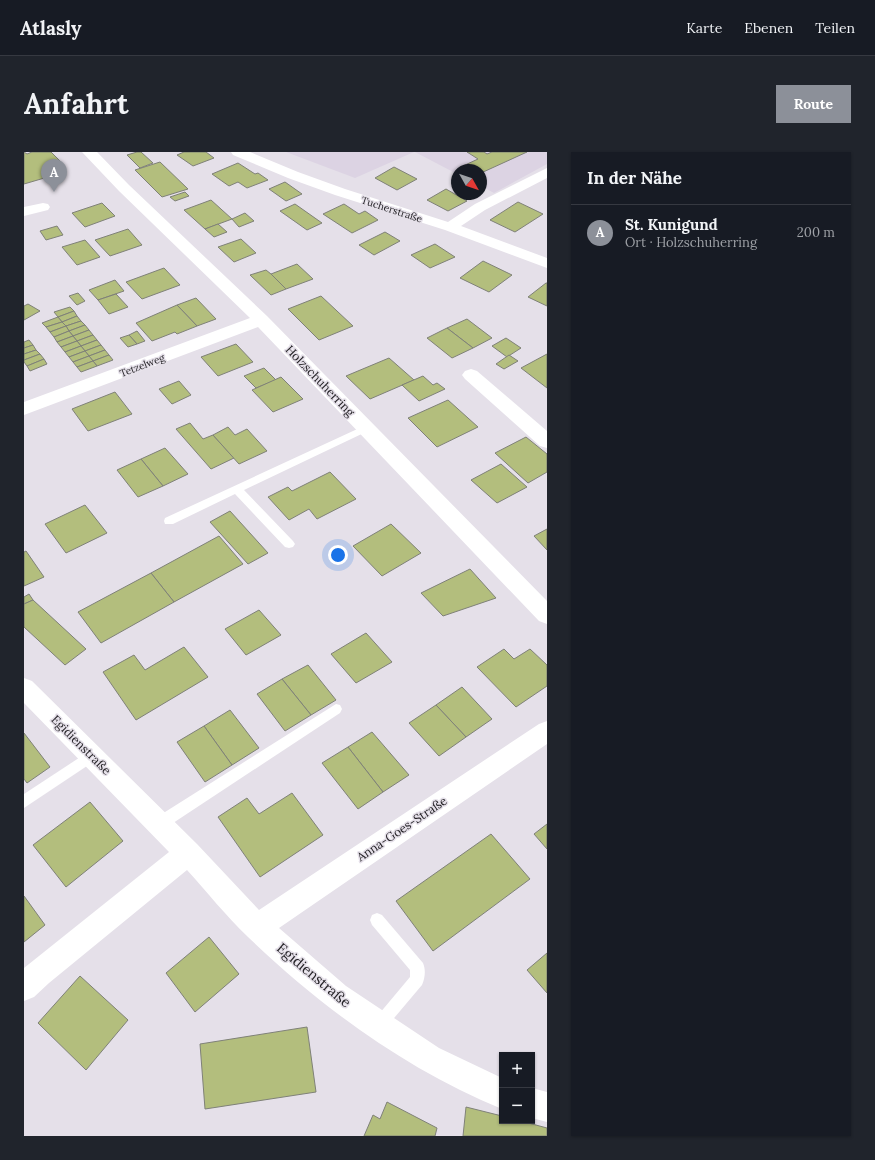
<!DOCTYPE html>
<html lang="de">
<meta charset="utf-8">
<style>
:root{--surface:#171b24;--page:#20242c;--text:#f1f3f6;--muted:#9ea1a6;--line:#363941;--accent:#8c9099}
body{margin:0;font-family:Lora,serif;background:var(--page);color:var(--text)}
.controls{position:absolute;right:12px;bottom:12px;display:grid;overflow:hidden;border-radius:0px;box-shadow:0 1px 3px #0004}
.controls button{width:36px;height:36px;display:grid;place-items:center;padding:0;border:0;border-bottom:1px solid var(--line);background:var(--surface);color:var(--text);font:20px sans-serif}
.compass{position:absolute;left:427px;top:12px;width:36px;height:36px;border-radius:50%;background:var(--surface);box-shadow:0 1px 3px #0004;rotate:130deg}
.you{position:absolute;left:314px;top:403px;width:14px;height:14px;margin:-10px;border:3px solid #fff;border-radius:50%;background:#1a73e8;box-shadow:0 0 0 6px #1a73e833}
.badge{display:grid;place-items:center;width:26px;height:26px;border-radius:50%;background:var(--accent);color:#fff;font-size:13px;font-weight:700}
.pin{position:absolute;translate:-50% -33px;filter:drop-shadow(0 1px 2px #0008)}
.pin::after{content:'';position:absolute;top:21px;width:14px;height:12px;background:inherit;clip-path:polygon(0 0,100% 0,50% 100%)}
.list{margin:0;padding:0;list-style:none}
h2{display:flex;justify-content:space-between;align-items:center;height:52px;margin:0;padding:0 16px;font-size:17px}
h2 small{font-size:13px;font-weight:400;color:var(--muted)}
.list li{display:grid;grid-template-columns:26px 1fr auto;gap:12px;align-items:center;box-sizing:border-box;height:56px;padding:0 16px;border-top:1px solid var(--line)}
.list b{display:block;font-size:15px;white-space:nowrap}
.list p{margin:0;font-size:13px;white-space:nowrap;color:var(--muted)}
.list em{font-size:13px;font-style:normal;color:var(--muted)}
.map{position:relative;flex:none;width:523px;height:984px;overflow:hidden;border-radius:0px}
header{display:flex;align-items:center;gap:24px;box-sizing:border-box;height:56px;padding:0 20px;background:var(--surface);border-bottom:1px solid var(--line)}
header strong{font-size:19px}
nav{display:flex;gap:22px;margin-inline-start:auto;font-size:14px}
.intro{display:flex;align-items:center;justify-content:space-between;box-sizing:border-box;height:96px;padding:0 24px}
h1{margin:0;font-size:28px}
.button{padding:10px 18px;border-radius:0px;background:var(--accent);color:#fff;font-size:14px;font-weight:700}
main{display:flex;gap:24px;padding:0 24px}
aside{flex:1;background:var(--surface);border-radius:0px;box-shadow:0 1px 3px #0004}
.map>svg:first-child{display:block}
</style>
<header>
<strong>Atlasly</strong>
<nav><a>Karte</a><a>Ebenen</a><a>Teilen</a></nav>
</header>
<div class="intro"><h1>Anfahrt</h1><a class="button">Route</a></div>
<main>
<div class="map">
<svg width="523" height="984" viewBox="0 0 523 984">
<rect width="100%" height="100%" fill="#e5e0e9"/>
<g fill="#dcd3e3">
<path d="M262 0H390L331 26Z"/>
<path d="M391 0H523V12L470 41 457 34V18H433V22Z"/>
</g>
<g fill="#b3be7d" stroke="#7f8178">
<path d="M0 0 3 2 8 0H27L39 12 28 16 34 22 0 32Z"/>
<path d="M113 0H117L129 11 116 16 103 3Z"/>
<path d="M160 0H182L190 6 169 14 153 3Z"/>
<path d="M443 0H460L463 2 468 0H503L457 21V18H446L439 14 454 7Z"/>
<path d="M136 10 164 37 138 45 111 18Z"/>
<path d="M214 11 231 22 234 21 244 28 223 36 214 30 205 34 188 22Z"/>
<path d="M34 14 40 20 34 22 28 16Z"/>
<path d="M370 15 393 27 373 38 351 26Z"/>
<path d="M261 30 278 42 262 49 245 37Z"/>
<path d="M422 37 443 49 424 59 403 48Z"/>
<path d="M161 40 165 44 151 49 146 45Z"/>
<path d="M187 48 208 67 181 77 160 58Z"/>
<path d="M494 50 519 62 491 80 466 68Z"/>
<path d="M78 51 91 64 61 75 48 61Z"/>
<path d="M271 52 298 71 283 78 256 59Z"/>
<path d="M320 52 335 62 341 59 354 68 328 81 299 62Z"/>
<path d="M221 61 230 69 215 75 208 67Z"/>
<path d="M194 72 203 80 190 85 181 77Z"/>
<path d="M33 74 39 83 22 88 16 79Z"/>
<path d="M104 77 118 93 86 104 71 88Z"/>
<path d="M361 80 376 89 350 103 335 93Z"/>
<path d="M217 87 232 101 210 110 194 95Z"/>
<path d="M61 88 76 105 53 113 38 95Z"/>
<path d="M411 92 431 105 406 116 387 103Z"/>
<path d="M459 109 488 123 465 140 436 126Z"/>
<path d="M273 112 289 127 262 137 247 122Z"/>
<path d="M140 116 156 133 118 147 102 130Z"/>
<path d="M242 118 247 122 262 137 247 143 226 123Z"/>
<path d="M91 128 100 139 74 148 65 138Z"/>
<path d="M522 131H523V154L504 145Z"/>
<path d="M54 141 61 149 53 153 45 144Z"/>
<path d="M92 142 104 155 85 162 74 148Z"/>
<path d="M297 144 329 174 295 188 264 157Z"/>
<path d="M172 146 192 167 173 174 153 153Z"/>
<path d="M4 152 16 159 0 168V154Z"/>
<path d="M153 153 173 174 153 182 151 180 128 189 112 171Z"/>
<path d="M46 155 50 159 34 165 30 160Z"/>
<path d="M50 159 53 164 38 170 34 165Z"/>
<path d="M53 164 57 169 42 174 38 170Z"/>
<path d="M34 165 38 170 22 175 18 171Z"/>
<path d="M443 167 468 186 449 196 423 176Z"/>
<path d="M57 169 61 173 45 179 42 174Z"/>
<path d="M38 170 42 174 26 180 22 175Z"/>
<path d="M61 173 65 178 49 184 45 179Z"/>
<path d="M42 174 45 179 30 185 26 180Z"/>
<path d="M423 176 449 196 428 206 403 186Z"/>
<path d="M65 178 69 183 53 189 49 184Z"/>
<path d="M45 179 49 184 33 190 30 185Z"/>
<path d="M113 179 121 189 113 192 105 183Z"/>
<path d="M69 183 73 188 57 194 53 189Z"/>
<path d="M105 183 113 192 104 195 96 186Z"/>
<path d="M49 184 53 189 37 195 33 190Z"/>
<path d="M482 186 497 196 483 205 468 194Z"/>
<path d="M5 188 9 193 0 196V190Z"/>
<path d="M73 188 77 193 61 199 57 194Z"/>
<path d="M53 189 57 194 41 200 37 195Z"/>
<path d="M212 192 229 210 194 224 177 205Z"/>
<path d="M9 193 12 198 0 202V196Z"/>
<path d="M77 193 81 198 65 204 61 199Z"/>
<path d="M57 194 61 199 45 205 41 200Z"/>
<path d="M12 198 16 202 0 208V202Z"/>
<path d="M81 198 85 203 69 209 65 204Z"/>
<path d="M61 199 65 204 49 210 45 205Z"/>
<path d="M16 202 20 207 3 214 0 210V208Z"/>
<path d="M523 202V236L497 216Z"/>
<path d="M85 203 89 208 73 214 69 209Z"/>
<path d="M485 203 494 209 480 217 472 212Z"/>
<path d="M65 204 69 209 53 215 49 210Z"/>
<path d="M365 206 390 228 346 247 322 224Z"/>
<path d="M20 207 23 212 6 219 3 214Z"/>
<path d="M69 209 73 214 57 220 53 215Z"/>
<path d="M240 216 252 228 232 236 220 224Z"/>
<path d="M399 224 409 233 413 231 421 237 395 249 378 233Z"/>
<path d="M257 225 279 247 249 260 228 238Z"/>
<path d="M155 229 167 243 148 252 135 237Z"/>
<path d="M91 240 108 262 64 279 48 257Z"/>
<path d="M424 248 454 275 413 295 384 266Z"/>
<path d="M166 271 179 287 189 283 210 306 187 317 152 277Z"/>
<path d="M204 275 211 283 223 277 243 299 215 312 189 283Z"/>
<path d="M502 285 523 302V320L504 331 471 301Z"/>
<path d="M141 296 164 322 139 334 117 307Z"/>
<path d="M117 307 139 334 114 345 93 318Z"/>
<path d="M477 312 503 335 473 351 447 328Z"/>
<path d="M306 320 332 347 293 367 285 357 265 368 244 345 264 335 268 339Z"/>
<path d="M61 353 83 381 42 401 21 372Z"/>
<path d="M206 359 244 401 224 412 186 370Z"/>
<path d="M367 372 397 401 358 424 329 394Z"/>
<path d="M523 377V398L510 384Z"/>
<path d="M195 384 219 412 150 450 127 421Z"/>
<path d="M2 399 20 425 0 434V400Z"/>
<path d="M446 417 472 446 419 464 397 441Z"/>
<path d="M127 421 150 450 77 491 54 460Z"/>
<path d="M5 442 9 448 0 452V445Z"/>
<path d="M9 448 62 497 41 513 0 475V452Z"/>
<path d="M235 458 257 483 222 503 201 477Z"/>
<path d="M342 481 368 510 332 531 307 502Z"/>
<path d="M160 495 184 525 112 568 79 520 110 503 121 518Z"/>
<path d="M480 497 490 507 506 497 523 513V534L492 555 453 515Z"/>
<path d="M284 513 312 548 287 563 258 527Z"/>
<path d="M258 527 287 563 261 579 233 542Z"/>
<path d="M438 535 468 567 442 585 412 553Z"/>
<path d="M412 553 442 585 415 604 385 571Z"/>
<path d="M206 558 235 596 208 613 180 574Z"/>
<path d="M180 574 208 613 181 630 153 590Z"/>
<path d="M348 580 385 623 359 640 324 595Z"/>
<path d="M0 581 26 615 3 631 0 627Z"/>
<path d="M324 595 359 640 334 657 298 611Z"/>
<path d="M268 641 299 683 236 725 194 665 223 646 235 662Z"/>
<path d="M66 650 99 689 42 735 9 693Z"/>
<path d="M523 672V697L510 682Z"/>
<path d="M467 682 506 727 409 799 372 749Z"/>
<path d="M0 744 21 773 0 790Z"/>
<path d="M185 785 215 822 171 860 142 821Z"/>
<path d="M523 801V841L503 818Z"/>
<path d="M56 824 104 868 62 918 14 871Z"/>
<path d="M283 875 292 940 181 957 176 892Z"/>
<path d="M363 950 413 976 411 984H340L349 963 356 967Z"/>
<path d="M442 955 478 964V969H497L523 976V984H439Z"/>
</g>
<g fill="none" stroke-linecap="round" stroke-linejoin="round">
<g fill="#fff" fill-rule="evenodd">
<path d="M342 273 347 276 346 278 220 338 269 389 271 392 269 395 265 396 261 395 211 342 149 372H141L140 369 141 366Z"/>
<path d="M312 552 316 553 318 557 316 561 140 677 135 678 130 677 128 672 130 667Z"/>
<path d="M67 598 72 600 74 604 72 608 0 656V642Z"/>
<path d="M353 761 358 763 399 811C402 818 401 826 398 833L360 878 355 881 350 878 347 873 350 868 386 825V818L348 773 346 768 348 763Z"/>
</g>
<g fill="#fff" fill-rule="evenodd">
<path d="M58 0H73L105 33 243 164 523 449V472L515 469 234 175 0 263V250L226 166 95 39Z"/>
<path d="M207 0H226L274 20 321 37 424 70 451 52 523 16V26L461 58 437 74 523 106V116L421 78 311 43 264 26 209 3Z"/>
<path d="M19 51 24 52 26 55 24 58 0 64V55Z"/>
<path d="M447 217 453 219 523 279V296L516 294 441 227 438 223 441 219Z"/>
<path d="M0 526 8 529 173 692 235 758 515 572 523 569V592L255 776 322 834 415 896 478 926V957C383 918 298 856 224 785 202 764 183 740 163 718L25 831 10 845 0 849V816L145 700 0 551Z"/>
<path d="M508 936 523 940V970L508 966Z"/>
</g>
</g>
<g text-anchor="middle" stroke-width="3" stroke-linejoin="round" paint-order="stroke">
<g font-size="10" fill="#232125" stroke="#e5e0e9">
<text transform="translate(368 57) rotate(18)" y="4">Tucherstraße</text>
<text transform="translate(118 213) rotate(-21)" y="4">Tetzelweg</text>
</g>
<g font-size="12" fill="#232125" stroke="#e5e0e9">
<text transform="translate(296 229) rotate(46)" y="4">Holzschuherring</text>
<text transform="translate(57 593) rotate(45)" y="4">Egidienstraße</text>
<text transform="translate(378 677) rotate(-34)" y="4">Anna-Goes-Straße</text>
</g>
<g font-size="14" fill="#232125" stroke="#e5e0e9">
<text transform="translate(290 823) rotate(40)" y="5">Egidienstraße</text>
</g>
</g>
</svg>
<div class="controls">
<button>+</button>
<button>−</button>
</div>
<svg class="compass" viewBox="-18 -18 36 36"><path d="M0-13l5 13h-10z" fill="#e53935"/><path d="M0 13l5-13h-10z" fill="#9ea1a6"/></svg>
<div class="you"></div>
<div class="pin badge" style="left:30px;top:40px">A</div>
</div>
<aside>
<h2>In der Nähe<small></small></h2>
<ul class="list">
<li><span class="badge">A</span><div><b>St. Kunigund</b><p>Ort · Holzschuherring</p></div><em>200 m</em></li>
</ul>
</aside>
</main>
